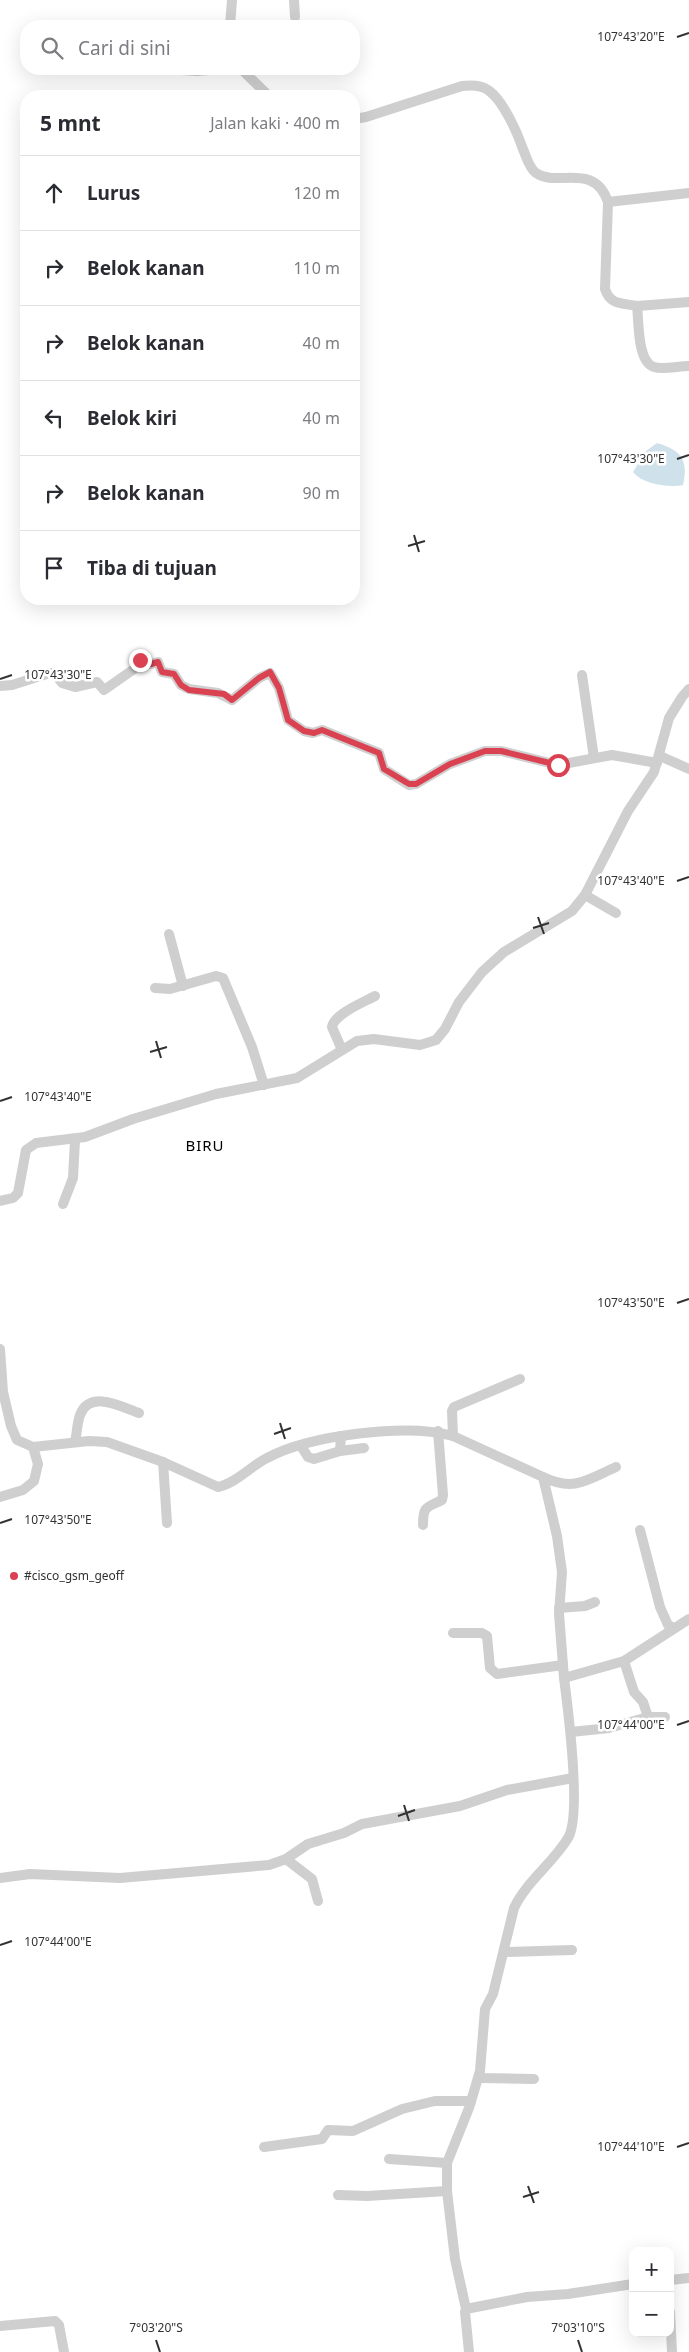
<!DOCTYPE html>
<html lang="id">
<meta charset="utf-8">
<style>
:root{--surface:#fff;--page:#f2f2f3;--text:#2b2b33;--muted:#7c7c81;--line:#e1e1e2}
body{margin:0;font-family:"Noto Sans",sans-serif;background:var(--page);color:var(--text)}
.controls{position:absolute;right:15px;bottom:15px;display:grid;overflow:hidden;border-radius:10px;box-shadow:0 5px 20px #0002}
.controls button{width:45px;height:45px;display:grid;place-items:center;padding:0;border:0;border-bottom:1px solid var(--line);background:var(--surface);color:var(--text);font:25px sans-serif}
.stop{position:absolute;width:15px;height:15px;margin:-11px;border:4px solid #da4251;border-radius:50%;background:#fff}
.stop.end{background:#da4251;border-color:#fff;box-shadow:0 1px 5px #0008}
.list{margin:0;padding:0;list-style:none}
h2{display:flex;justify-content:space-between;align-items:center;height:65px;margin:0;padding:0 20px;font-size:21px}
h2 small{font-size:16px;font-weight:400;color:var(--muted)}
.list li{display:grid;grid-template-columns:32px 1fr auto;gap:15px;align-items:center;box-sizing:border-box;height:75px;padding:0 20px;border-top:1px solid var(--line)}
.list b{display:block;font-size:19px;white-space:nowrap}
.list em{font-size:16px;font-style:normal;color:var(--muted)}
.icon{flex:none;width:28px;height:28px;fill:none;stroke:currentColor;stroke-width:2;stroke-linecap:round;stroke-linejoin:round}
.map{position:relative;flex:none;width:689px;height:2352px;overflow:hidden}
.search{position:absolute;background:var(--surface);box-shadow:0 5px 20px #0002;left:20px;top:20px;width:340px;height:55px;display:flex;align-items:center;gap:12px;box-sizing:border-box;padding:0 18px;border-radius:20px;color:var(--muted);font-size:19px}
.panel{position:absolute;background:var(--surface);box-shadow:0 5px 20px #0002;left:20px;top:90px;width:340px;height:515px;border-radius:20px}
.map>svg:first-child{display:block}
</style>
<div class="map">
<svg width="689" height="2352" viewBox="0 0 689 2352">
<rect width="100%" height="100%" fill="#fff"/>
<path fill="#cfe1eb" d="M657 443C680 450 689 459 683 485 668 488 642 484 633 472L646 451Z"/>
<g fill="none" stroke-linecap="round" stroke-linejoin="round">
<g stroke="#cfcfcf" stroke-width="10">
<path d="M294 0 295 17"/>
<path d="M230 26 232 0"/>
<path d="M165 69 197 71 223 69"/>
<path d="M241 69 269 96"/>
<path d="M354 119 366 117 462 86C471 85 481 85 488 90 503 100 517 132 523 149 526 156 529 168 536 173 557 188 594 161 608 202L605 289C610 305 622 303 637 306 639 321 637 362 654 367 663 370 679 366 689 366"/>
<path d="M608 202 689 193"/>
<path d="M637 306 689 302"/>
<path d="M582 675 594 758"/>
<path d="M0 686 12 685 50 673 55 674 62 683 75 687 97 682 104 690 134 669 143 660 151 664 158 662 162 672 174 674 181 685 189 689 218 693 232 700 259 678 270 673 279 688 288 720 304 731 313 733 322 730 379 753 384 769 409 785 416 784 450 764 485 751H501L558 765 612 755 657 763"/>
<path d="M660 756 689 769"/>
<path d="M585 895 616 913"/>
<path d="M169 934 183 986"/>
<path d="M155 988 170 989 216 976 223 978 252 1047 264 1085"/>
<path d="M342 1050 332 1027C334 1014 364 1002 375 996"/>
<path d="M0 1201 13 1198 18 1193 26 1150 36 1143 85 1137 133 1119 216 1094 297 1078 357 1041 374 1039 420 1045 436 1040 445 1029 459 1002 482 972 504 952 572 911 585 895 628 811 654 772 669 718 682 697 689 689"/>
<path d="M63 1204 73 1178 75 1140"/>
<path d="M0 1349 3 1392 11 1426 17 1440 33 1447 89 1441 107 1442 163 1462 218 1487C236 1483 251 1466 267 1458 310 1435 407 1423 453 1436L543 1477 557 1536 562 1572 559 1614 564 1678 624 1661 689 1619"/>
<path d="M453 1436 452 1411 454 1407 520 1379"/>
<path d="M75 1442C77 1433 77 1423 80 1415 90 1389 122 1407 139 1413"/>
<path d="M301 1446 308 1457 314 1459 340 1451 341 1436"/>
<path d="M340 1451 364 1448"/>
<path d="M163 1462 167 1523"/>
<path d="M543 1477C574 1492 587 1480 616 1467"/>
<path d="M0 1497 23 1490 34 1481 38 1464 33 1447"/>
<path d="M423 1525C423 1506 426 1508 442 1500L443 1495 438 1431"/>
<path d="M640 1530 660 1607 668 1625 674 1628"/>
<path d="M559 1608 585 1606 595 1602"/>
<path d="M453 1633H482L487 1636 490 1668 497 1674 563 1665"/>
<path d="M624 1661 634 1692 643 1702 648 1717H665"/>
<path d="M571 1732 609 1728 648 1717"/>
<path d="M286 1859 312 1879 318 1901"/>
<path d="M0 1878 30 1874 120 1878 269 1865 286 1859 308 1844 344 1833 362 1824 460 1806 507 1790 573 1778"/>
<path d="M504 1952 572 1950"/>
<path d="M478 2078 534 2079"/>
<path d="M264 2147 322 2139 328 2130 353 2131 402 2109 435 2101H471"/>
<path d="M389 2159 447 2163"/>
<path d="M338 2195 367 2196 447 2191"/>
<path d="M670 2280 689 2278"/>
<path d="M466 2309 527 2297 568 2294 633 2284"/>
<path d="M670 2312 672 2352"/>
<path d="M0 2326 55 2321 59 2325 64 2352"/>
<path d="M469 2352 465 2312 466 2309 455 2259 447 2191V2163L469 2108 480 2071 485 2009 493 1994 514 1908C527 1881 553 1863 568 1838 582 1815 568 1709 564 1678"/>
</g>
</g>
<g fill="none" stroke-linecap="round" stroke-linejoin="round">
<path stroke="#da4251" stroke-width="6" d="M140 660 151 664 158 662 162 672 174 674 181 685 189 690 224 694 232 700 259 678 270 672 279 688 288 720 304 731 314 733 322 730 379 753 384 769 409 784H416L450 764 485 751H501L558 765"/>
</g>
<path fill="none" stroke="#323232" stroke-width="2" d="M677 37 689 33M677 459 689 455M414 535 419 552M408 546 425 541M0 679 12 675M677 881 689 877M538 917 544 934M533 928 549 923M156 1041 161 1058M150 1052 167 1047M0 1101 12 1097M677 1303 689 1299M280 1423 285 1439M274 1434 291 1428M0 1523 12 1519M677 1725 689 1721M404 1805 409 1821M398 1816 415 1810M0 1945 12 1941M677 2147 689 2143M528 2186 534 2203M523 2197 539 2192M156 2340 160 2352M578 2340 582 2352"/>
<circle fill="#da4251" stroke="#fff" stroke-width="2" cx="14" cy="1576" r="5"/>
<g text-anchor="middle" stroke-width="5" stroke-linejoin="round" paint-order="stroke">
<g font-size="12" fill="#323232" stroke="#fff" text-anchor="start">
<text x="24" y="1580">#cisco_gsm_geoff</text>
</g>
<g font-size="15" letter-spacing="1" fill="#000" stroke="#fff">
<text x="205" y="1151">BIRU</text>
</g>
</g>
<g font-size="12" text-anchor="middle" fill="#323232" stroke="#fff" stroke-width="5" stroke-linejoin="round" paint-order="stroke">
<text x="631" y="41">107°43'20"E</text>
<text x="631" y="463">107°43'30"E</text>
<text x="58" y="679">107°43'30"E</text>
<text x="631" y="885">107°43'40"E</text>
<text x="58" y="1101">107°43'40"E</text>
<text x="631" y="1307">107°43'50"E</text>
<text x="58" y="1524">107°43'50"E</text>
<text x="631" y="1729">107°44'00"E</text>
<text x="58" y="1946">107°44'00"E</text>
<text x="631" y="2151">107°44'10"E</text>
<text x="156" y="2332">7°03'20"S</text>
<text x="578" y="2332">7°03'10"S</text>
</g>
</svg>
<div class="controls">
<button>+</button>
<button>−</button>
</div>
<div class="stop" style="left:558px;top:765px"></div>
<div class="stop end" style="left:140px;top:660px"></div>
<div class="search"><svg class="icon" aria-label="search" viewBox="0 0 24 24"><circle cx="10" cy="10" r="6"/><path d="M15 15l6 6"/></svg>Cari di sini</div>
<section class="panel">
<h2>5 mnt<small>Jalan kaki · 400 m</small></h2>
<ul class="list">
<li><svg class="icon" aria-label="ahead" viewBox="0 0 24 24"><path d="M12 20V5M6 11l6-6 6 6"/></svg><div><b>Lurus</b></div><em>120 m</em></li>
<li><svg class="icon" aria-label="right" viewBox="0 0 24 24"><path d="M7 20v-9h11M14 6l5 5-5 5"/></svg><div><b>Belok kanan</b></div><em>110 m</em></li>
<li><svg class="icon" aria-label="right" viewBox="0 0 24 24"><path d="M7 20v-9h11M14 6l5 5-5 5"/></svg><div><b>Belok kanan</b></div><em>40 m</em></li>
<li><svg class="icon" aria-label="left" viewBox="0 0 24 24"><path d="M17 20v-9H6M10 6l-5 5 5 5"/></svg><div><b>Belok kiri</b></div><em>40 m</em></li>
<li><svg class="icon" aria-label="right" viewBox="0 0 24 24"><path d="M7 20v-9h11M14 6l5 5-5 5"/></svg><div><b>Belok kanan</b></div><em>90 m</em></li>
<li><svg class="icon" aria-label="arrive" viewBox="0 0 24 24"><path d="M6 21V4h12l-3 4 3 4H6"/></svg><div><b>Tiba di tujuan</b></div></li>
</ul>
</section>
</div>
